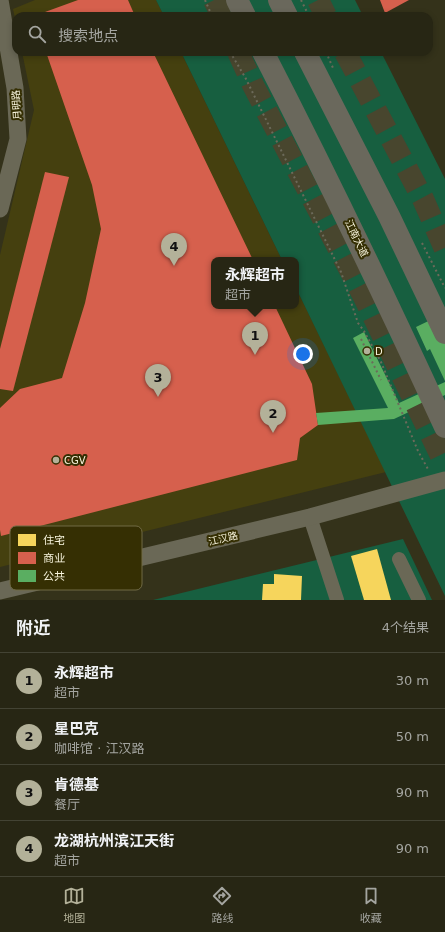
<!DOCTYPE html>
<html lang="zh">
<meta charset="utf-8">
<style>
:root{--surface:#272614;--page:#333222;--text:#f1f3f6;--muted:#a4a5a0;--line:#434334;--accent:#b3b199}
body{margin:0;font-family:"DejaVu Sans","Noto Sans SC",sans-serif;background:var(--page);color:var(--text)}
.you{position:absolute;left:303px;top:354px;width:14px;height:14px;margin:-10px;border:3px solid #fff;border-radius:50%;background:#1a73e8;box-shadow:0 0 0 6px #1a73e833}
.badge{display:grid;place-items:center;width:26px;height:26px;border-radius:50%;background:var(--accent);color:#111;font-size:13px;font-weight:700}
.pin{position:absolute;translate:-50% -33px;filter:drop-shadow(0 1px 2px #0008)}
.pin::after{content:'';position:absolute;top:21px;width:14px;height:12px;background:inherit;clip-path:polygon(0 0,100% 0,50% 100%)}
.popup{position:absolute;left:211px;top:257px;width:88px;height:52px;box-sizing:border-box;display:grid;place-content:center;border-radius:8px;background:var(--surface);filter:drop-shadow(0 1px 3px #0005);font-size:13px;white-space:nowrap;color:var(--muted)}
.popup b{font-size:15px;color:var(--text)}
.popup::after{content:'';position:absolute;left:50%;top:100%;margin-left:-8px;border:8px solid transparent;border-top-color:var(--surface)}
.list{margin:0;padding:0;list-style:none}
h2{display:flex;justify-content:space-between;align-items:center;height:52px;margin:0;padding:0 16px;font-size:17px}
h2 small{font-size:13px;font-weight:400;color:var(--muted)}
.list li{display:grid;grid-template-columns:26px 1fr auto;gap:12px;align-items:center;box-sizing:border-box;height:56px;padding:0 16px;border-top:1px solid var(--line)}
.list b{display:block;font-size:15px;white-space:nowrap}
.list p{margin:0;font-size:13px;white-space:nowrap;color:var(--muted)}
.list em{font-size:13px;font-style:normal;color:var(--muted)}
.icon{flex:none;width:22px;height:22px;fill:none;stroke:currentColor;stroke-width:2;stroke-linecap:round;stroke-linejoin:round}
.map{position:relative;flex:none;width:445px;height:600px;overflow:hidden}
.search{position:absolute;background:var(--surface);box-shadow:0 2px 6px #0003;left:12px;right:12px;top:12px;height:44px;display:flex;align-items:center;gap:10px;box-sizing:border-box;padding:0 14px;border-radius:12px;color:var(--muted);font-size:15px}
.sheet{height:276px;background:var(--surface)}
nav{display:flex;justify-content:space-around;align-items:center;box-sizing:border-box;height:56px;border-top:1px solid var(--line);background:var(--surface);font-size:11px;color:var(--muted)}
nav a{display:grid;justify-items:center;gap:2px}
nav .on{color:var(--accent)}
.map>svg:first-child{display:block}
</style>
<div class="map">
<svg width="445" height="600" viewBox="0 0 445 600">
<rect width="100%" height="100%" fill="#34321a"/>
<g fill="#45400f">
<path d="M35 0H156L164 16H16V22L13 9Z"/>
<path d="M22 52H181L282 260H214V306H296V288L386 472 0 567V255L34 110Z"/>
</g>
<g fill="#175f40">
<path d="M156 0H355L363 16H164Z"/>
<path d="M181 52H381L445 179V596L296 288V260H282Z"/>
<path d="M403 539 432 600H153Z"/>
</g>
<g fill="#f6d55c">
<path d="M377 549 391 600H364L351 556Z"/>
<path d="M274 574 302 576 301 600H262L263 584H274Z"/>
</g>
<g fill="#d6604d">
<path d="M78 0H128L135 16H34Z"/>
<path d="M380 0H409L385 13Z"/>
<path d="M46 52H153L253 260H214V306H275L312 384 318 425 300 438 297 460 1 536 0 530V408L20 389 62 378 85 303 101 229 92 185Z"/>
<path d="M45 172 69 177 13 391 0 389V349Z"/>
</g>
<g fill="#5aae61">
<path d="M445 313V381L430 349 427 351 416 327Z"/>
<path d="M364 332 399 403 445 382V395L394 419 318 425 316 413 388 408 353 338Z"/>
</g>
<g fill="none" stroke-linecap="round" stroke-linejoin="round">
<g stroke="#48462e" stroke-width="22" stroke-dasharray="22 11" stroke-linecap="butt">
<path d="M214 0 222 16"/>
<path d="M318 0 326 16"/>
<path d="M238 52 253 85 364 297 445 464"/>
<path d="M345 52 423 199 445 249"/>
</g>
<g stroke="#6c6a5a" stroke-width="2" stroke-dasharray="2 3" stroke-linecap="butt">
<path d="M205 0 212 16"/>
<path d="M301 0 309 16"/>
<path d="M230 52 245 77 341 272 358 323 364 331 381 362 418 451 429 471"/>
<path d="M326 52 333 68"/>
<path d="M422 243 445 288"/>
<path d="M361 339 381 380"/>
</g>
<g stroke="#6a6856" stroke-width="14">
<path d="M310 517 337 600"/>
<path d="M399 559 419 600"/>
</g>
<g stroke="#6a6856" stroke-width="17">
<path d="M0 209 18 139 15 88 0 0"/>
<path d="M0 591 310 517 445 480"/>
</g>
<g stroke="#6a685c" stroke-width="22">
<path d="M237 0 245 16"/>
<path d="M279 0 287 16"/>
<path d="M263 52C327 176 387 301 445 427"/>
<path d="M305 52 389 216 445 333"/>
</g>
</g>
<g fill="#b3b199" stroke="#352f03" stroke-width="1.5">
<circle cx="367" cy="351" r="4"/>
<circle cx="56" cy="460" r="4"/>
</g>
<g text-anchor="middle" stroke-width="4" stroke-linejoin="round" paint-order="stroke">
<g font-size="10" fill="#f8f5de" stroke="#352f03">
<text transform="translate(16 105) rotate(-94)" y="4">月明路</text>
<text transform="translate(357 238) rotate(64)" y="4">江南大道</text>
<text transform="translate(223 538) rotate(-13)" y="4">江汉路</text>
</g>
<g font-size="10" fill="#f8f5de" stroke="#352f03" text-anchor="start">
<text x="375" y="355">D</text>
<text x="64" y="464">CGV</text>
</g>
</g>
<rect x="10" y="526" width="132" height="64" rx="6" fill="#352f03" stroke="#706a45" stroke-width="1"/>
<rect x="18" y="534" width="18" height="12" fill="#f6d55c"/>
<rect x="18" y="552" width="18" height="12" fill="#d6604d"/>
<rect x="18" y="570" width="18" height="12" fill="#5aae61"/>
<g font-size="11" fill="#f8f5de">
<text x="43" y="544">住宅</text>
<text x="43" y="562">商业</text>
<text x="43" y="580">公共</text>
</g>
</svg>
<div class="you"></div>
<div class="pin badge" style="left:255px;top:355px">1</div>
<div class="popup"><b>永辉超市</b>超市</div>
<div class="pin badge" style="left:273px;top:433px">2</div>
<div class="pin badge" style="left:158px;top:397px">3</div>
<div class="pin badge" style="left:174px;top:266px">4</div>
<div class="search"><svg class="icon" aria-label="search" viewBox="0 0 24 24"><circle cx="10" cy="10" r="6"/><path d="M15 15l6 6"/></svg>搜索地点</div>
</div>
<section class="sheet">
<h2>附近<small>4个结果</small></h2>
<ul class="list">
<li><span class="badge">1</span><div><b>永辉超市</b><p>超市</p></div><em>30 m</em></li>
<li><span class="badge">2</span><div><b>星巴克</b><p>咖啡馆 · 江汉路</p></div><em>50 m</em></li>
<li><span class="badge">3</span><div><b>肯德基</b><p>餐厅</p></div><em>90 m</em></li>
<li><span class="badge">4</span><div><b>龙湖杭州滨江天街</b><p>超市</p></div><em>90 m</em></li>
</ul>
</section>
<nav>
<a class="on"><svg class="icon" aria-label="map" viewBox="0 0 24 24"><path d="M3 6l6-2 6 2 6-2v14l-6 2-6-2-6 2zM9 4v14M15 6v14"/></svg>地图</a>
<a><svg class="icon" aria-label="directions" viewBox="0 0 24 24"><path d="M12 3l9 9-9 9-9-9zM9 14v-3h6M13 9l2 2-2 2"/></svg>路线</a>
<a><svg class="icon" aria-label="saved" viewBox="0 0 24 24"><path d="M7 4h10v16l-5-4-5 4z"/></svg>收藏</a>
</nav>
